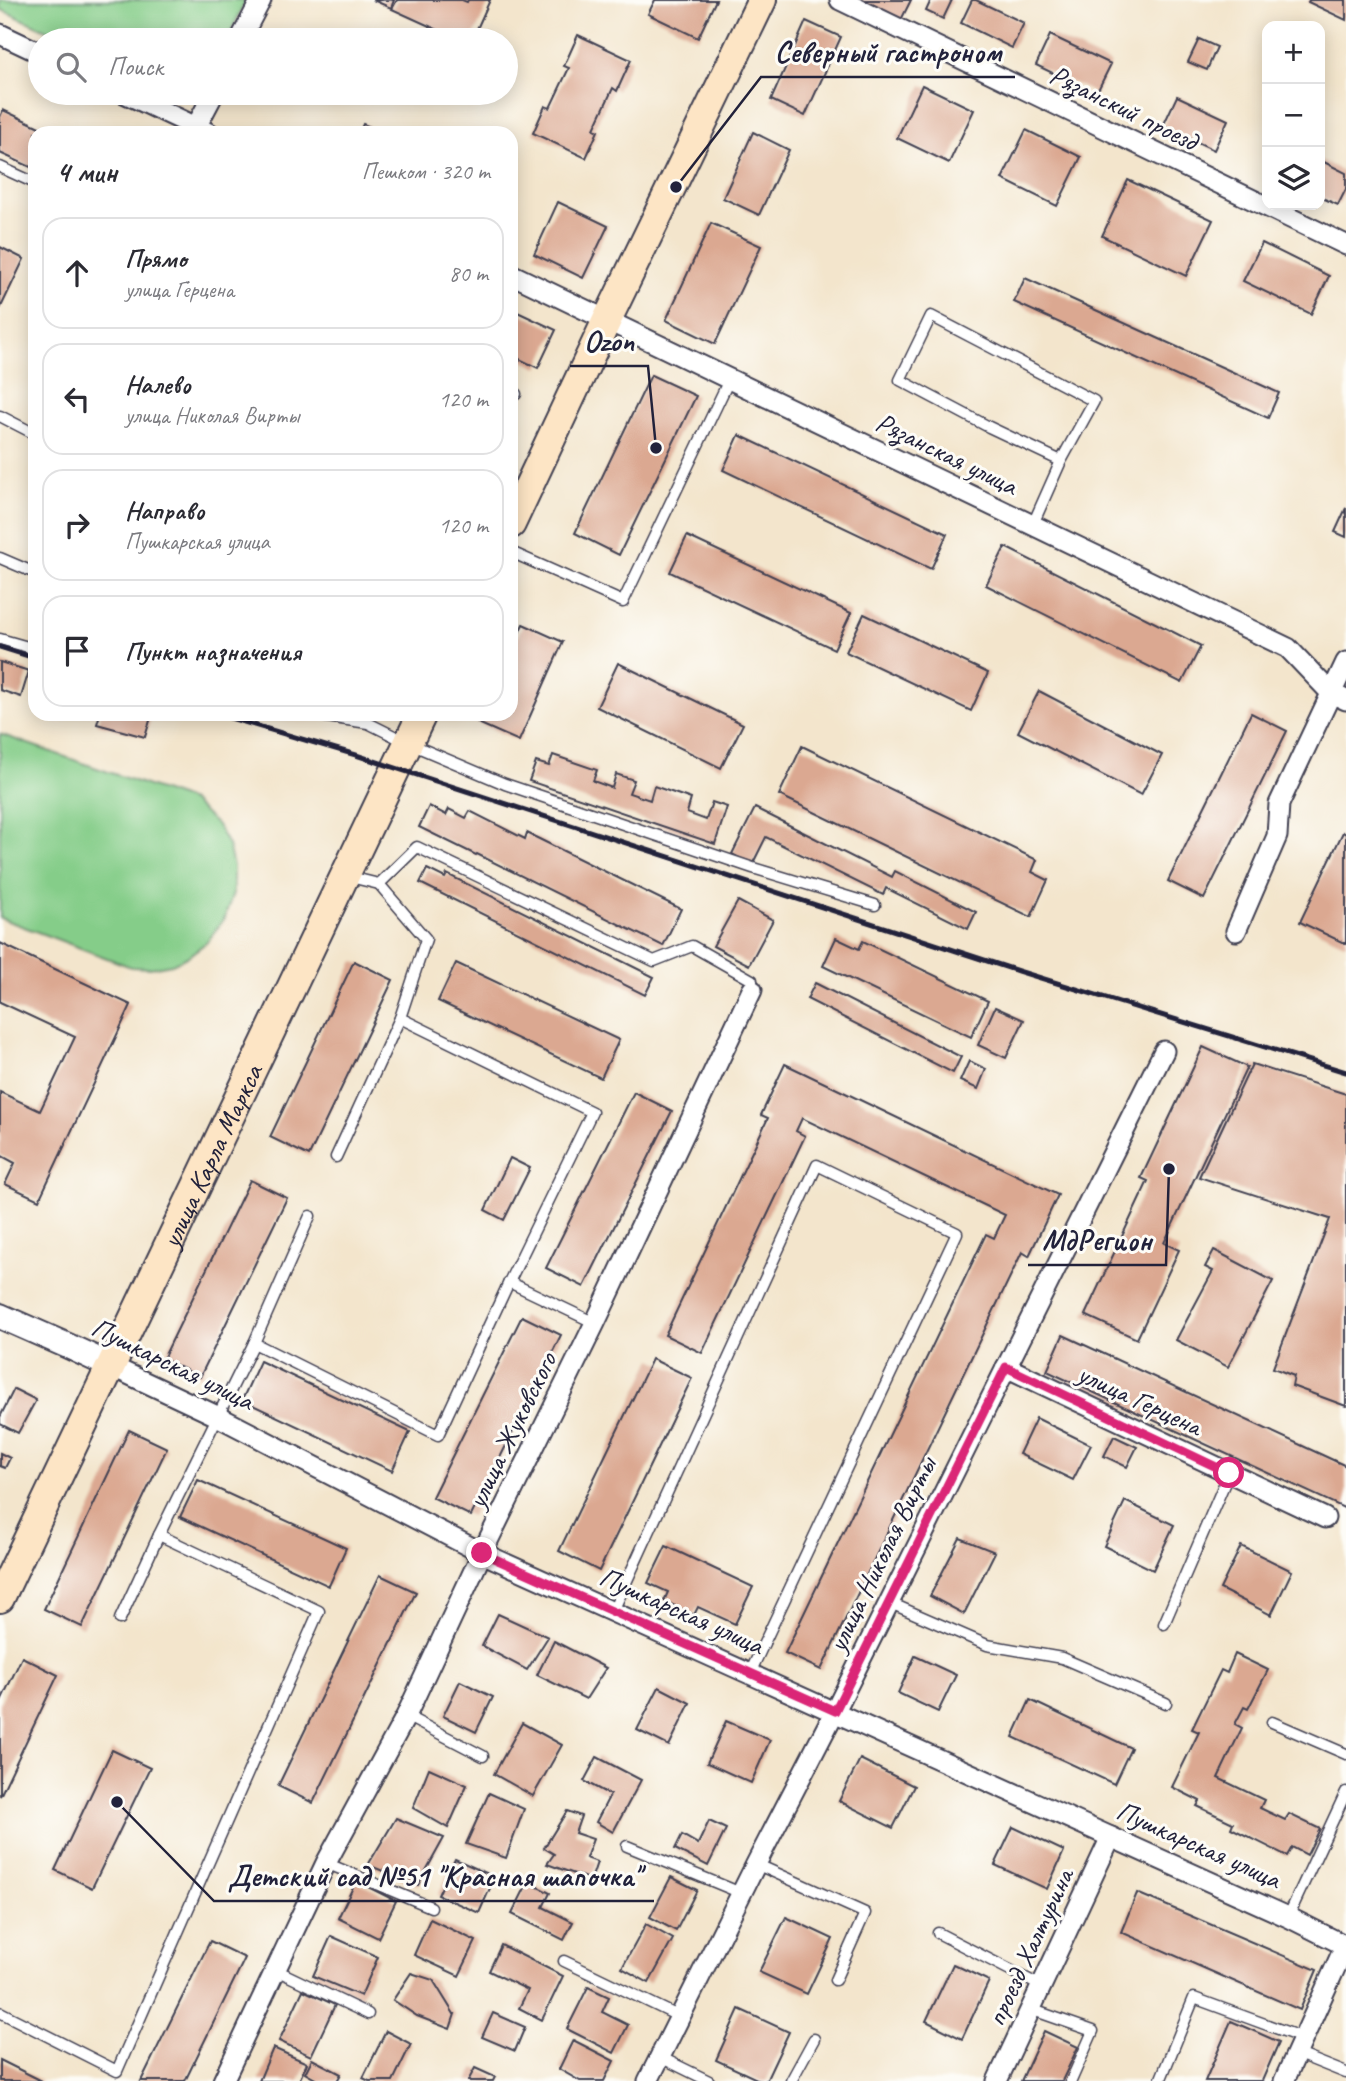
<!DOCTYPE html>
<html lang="ru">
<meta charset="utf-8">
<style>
:root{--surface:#fff;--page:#f2f2f3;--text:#2b2b33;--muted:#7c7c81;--line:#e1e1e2}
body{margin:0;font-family:Caveat,sans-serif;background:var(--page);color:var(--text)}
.controls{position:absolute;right:21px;top:21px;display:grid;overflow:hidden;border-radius:14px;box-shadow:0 4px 18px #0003}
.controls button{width:63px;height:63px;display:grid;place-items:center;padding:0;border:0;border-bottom:2px solid var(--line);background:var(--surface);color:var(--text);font:35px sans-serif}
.stop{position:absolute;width:21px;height:21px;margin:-16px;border:5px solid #db2777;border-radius:50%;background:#fff}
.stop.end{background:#db2777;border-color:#fff;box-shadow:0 2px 7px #0008}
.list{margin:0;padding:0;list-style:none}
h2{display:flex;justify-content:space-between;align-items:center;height:91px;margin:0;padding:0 28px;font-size:30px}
h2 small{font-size:23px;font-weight:400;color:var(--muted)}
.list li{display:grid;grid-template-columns:46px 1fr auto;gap:21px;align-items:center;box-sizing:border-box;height:112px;margin:0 14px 14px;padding:0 14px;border:2px solid var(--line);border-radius:21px}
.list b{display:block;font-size:26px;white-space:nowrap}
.list p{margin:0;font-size:23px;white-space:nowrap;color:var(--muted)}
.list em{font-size:23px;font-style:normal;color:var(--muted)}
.icon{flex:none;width:38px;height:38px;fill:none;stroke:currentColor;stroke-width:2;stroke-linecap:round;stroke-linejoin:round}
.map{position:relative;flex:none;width:1346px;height:2081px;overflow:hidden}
.search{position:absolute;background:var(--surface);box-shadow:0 4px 18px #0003;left:28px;top:28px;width:490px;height:77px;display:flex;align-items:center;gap:18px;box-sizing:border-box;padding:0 24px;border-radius:38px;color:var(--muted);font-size:26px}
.panel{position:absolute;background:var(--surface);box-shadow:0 4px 18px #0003;left:28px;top:126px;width:490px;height:595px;border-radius:21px}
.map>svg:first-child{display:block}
</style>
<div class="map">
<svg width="1346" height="2081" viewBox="0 0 1346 2081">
<rect width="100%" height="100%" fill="#fdfcf7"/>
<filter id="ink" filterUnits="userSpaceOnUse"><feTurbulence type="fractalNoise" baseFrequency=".0143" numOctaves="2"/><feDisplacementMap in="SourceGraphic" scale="14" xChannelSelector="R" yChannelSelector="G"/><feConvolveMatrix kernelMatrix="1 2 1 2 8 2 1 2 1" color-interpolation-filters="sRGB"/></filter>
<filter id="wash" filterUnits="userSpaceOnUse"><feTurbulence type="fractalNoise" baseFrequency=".00686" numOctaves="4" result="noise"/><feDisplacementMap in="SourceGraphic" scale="28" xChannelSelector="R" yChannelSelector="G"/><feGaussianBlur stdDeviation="1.57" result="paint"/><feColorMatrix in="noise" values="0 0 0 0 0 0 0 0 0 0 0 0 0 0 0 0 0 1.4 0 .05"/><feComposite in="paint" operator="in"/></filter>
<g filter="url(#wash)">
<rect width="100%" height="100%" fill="#f3e5cc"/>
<g fill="#85cd89" stroke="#547862" stroke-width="2">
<path d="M0 0H246L227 40H68L0 9Z"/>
<path d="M0 734 191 801 217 825 228 845 233 866V893L224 919 207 942 187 957 172 964 150 968 131 967 0 918Z"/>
</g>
<g id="blocks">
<g fill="#dba891">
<path d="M373 0H394L391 8Z"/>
<path d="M397 0H462L467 2 468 0H490L472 40H460L392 9Z"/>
<path d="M655 0H716L698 38 648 14Z"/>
<path d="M858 0H911L901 20Z"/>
<path d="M931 0H952L943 19 926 11Z"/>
<path d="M972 0H976L1024 23 1012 48 961 23Z"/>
<path d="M1309 0H1346V20L1308 2Z"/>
<path d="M806 21 841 37 805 116 771 100Z"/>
<path d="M578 35 631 60 617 91 613 88 594 129 598 131 586 158 533 133 545 106 550 108 569 68 564 66Z"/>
<path d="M1050 35 1111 64 1096 94 1036 65Z"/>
<path d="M1199 39 1217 47 1207 70 1188 62Z"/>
<path d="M922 85 974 110 949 163 897 138Z"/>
<path d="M1177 96 1228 120 1214 150 1163 126Z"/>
<path d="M3 110 52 133H35V169L0 153V117Z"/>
<path d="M363 124 384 133H359Z"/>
<path d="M1026 130 1081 157 1057 206 1002 179Z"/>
<path d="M753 132 789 150 759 215 723 198Z"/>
<path d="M1320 160 1346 173V189L1338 205 1320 197Z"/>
<path d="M1128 180 1213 220 1186 276 1102 236Z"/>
<path d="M558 202 608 226 583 278 534 254Z"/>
<path d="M711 223 761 246 715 344 666 320Z"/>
<path d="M1262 243 1329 276 1311 314 1243 281Z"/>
<path d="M0 247 24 259 0 309Z"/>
<path d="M1025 278 1279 393 1268 418 1014 302Z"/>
<path d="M511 309 556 330 538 368 511 355Z"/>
<path d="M651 375 696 396 619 555 575 533Z"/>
<path d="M739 435 947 534 931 569 723 470Z"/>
<path d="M1346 508V537L1335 532Z"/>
<path d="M687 536 851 613 834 649 670 572Z"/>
<path d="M1005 547 1201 646 1182 683 986 585Z"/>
<path d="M864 614 988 673 971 711 846 652Z"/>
<path d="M523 624 563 642 519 741 478 723 482 714H511V650Z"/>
<path d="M0 662 29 671 21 697 0 690Z"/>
<path d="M618 663 743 724 721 768 597 707Z"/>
<path d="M1039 691 1162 755 1141 795 1018 732Z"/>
<path d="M1251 713 1287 731 1204 899 1168 881Z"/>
<path d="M100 714H152L145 737 97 724Z"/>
<path d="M802 746 1037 860 1032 872 1048 880 1031 917 779 795Z"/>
<path d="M553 755 597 770 593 781 612 788 616 774 634 780 629 793 650 800 654 786 691 799 687 813 706 820 712 802 727 807 715 844 529 781 536 762 549 766Z"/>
<path d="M429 806 446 815 449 809 466 818 470 811 525 839 527 833 681 909 663 946 477 854 476 855 419 827Z"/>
<path d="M755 808 892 877 895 871 976 912 968 929 886 888 883 895 766 837 752 865 732 854Z"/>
<path d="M1343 832 1346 834V944L1300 922Z"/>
<path d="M427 869 445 878 447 874 654 977 645 995 420 883Z"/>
<path d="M738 901 773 920 749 965 713 946Z"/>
<path d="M836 938 859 949 863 941 988 1001 971 1037 823 966Z"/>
<path d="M0 943 131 1005 39 1200 5 1184 15 1163 0 1155V1092L40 1111 75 1037 0 1002Z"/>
<path d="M354 961 393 980 309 1156 270 1137Z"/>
<path d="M456 963 619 1040 601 1078 438 1001Z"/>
<path d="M815 983 961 1057 953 1073 807 999Z"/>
<path d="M995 1007 1024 1020 1006 1058 978 1045Z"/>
<path d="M1203 1047 1247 1067 1164 1243 1179 1250 1137 1339 1085 1315 1148 1181 1141 1178Z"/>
<path d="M969 1061 986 1069 978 1089 960 1081Z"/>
<path d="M785 1064 1058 1195 1029 1256 1022 1252 821 1670 785 1653 986 1234 994 1238 1005 1215 802 1118 796 1131 805 1136 702 1353 665 1335 768 1118 761 1115Z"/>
<path d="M1252 1064 1346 1094V1406L1292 1386 1294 1376 1273 1368 1330 1219 1199 1177Z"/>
<path d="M634 1092 672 1111 584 1287 546 1268Z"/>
<path d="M510 1158 530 1168 504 1220 485 1210Z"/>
<path d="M250 1180 287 1198 200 1377 163 1359Z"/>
<path d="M1214 1250 1273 1281 1228 1367 1176 1340 1213 1271 1205 1267Z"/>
<path d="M522 1316 561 1335 471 1516 432 1497Z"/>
<path d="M1063 1335 1346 1466V1509L1047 1371Z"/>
<path d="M652 1359 692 1378 599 1571 559 1551Z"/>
<path d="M260 1361 410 1432 392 1471 242 1400Z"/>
<path d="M14 1389 36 1400 18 1433 0 1424V1417Z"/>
<path d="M1036 1418 1091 1445 1073 1480 1019 1454Z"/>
<path d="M129 1430 167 1448 82 1627 44 1609Z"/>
<path d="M1114 1436 1137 1447 1127 1467 1104 1456Z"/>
<path d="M0 1453 10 1458 5 1468 0 1466Z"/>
<path d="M198 1480 346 1548 329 1586 180 1517Z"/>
<path d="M1125 1501 1174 1525 1153 1570 1104 1546Z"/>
<path d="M960 1538 995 1552 964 1614 930 1596Z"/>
<path d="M666 1546 753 1587 735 1624 698 1607 694 1615 664 1601 668 1592 648 1583Z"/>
<path d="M1241 1546 1292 1571 1271 1615 1220 1589Z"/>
<path d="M380 1575 416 1592 313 1803 278 1786Z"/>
<path d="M498 1614 548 1637 527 1670 482 1646Z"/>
<path d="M554 1641 606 1668 586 1699 537 1675Z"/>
<path d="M1235 1654 1268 1670 1248 1709 1244 1707 1235 1724 1242 1728 1218 1778 1264 1800 1260 1808 1285 1820 1289 1814 1320 1829 1307 1855 1292 1847 1287 1856 1231 1828 1233 1823 1197 1806 1200 1801 1172 1787 1199 1732 1192 1729 1221 1670 1227 1673Z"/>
<path d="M915 1656 956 1675 938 1712 898 1693Z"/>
<path d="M22 1657 58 1675 0 1796V1703Z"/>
<path d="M460 1681 493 1697 476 1732 443 1716Z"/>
<path d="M659 1687 690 1703 669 1746 637 1730Z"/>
<path d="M1030 1700 1131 1748 1114 1784 1013 1737Z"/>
<path d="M726 1721 770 1740 751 1783 707 1763Z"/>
<path d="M522 1723 562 1745 533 1796 494 1774Z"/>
<path d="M112 1750 150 1768 92 1888 55 1870Z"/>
<path d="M597 1757 641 1780 613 1832 596 1822 610 1795 584 1781Z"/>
<path d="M860 1759 914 1786 893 1828 839 1801Z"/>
<path d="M429 1768 467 1785 448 1828 413 1808Z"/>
<path d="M489 1793 524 1809 506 1858 466 1844Z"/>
<path d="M567 1811 581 1816 575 1833 593 1839 586 1858 597 1862 591 1880 547 1864 554 1854 544 1848Z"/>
<path d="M396 1818 444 1838 418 1885 368 1865Z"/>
<path d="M709 1821 726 1829 708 1866 675 1849 682 1835 698 1844Z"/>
<path d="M1013 1827 1064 1851 1047 1889 995 1865Z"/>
<path d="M455 1859 495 1877 479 1913 438 1895Z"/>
<path d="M671 1877 697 1890 676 1931 650 1917Z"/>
<path d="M356 1881 396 1901 378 1938 338 1918Z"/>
<path d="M528 1882 550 1893 543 1907 573 1922 564 1940 512 1914Z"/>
<path d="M1137 1893 1317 1970 1300 2010 1121 1932Z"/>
<path d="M786 1917 833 1939 807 1994 759 1972Z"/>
<path d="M430 1919 476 1941 459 1976 414 1955Z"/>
<path d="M646 1924 673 1939 649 1983 622 1968Z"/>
<path d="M331 1936 378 1957 361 1996 313 1976Z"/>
<path d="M210 1941 245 1958 185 2081H141Z"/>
<path d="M501 1945 563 1976 542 2020 519 2008 528 1990 489 1971Z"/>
<path d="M953 1964 989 1981 962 2039 926 2021Z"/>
<path d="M411 1973 433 1980 454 2014H455L450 2029 417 2016 393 2000Z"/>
<path d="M588 1987 609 1997 602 2012 628 2025 614 2053 567 2029Z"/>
<path d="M303 1990 335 2005 311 2056 279 2041Z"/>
<path d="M739 2009 789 2032 766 2081H761L716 2060Z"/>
<path d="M493 2013 525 2027 515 2051 482 2037Z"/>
<path d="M1231 2021 1279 2042 1262 2081H1205Z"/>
<path d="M386 2031 411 2044 393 2081H369L363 2078Z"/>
<path d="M1044 2031 1078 2047 1062 2081H1021Z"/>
<path d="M573 2040 614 2061 604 2081H580L559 2069Z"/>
<path d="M273 2048 307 2063 299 2081H259Z"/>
<path d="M312 2059 341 2074 337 2081H319L305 2073Z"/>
<path d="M0 2060 42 2081H0Z"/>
<path d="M475 2068 495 2077 493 2081H468Z"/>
</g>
</g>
</g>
<g filter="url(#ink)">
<use href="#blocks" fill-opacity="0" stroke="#413f51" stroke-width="2"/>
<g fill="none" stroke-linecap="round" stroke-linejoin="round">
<g stroke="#413f51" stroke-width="13">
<g id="service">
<path d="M0 167 35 183"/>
<path d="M511 392 516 394"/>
<path d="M0 416 35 434"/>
<path d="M1033 524 1061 461 989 427 900 380 931 316 1094 401 1061 461"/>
<path d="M511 552 623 602 729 380"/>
<path d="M0 558 35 573"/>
<path d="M0 639 35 649"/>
<path d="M307 714 368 723 408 743 505 784 753 868 875 905"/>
<path d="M346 876 379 884 417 847 654 961 692 946 752 980V990"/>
<path d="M400 1018 592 1112 509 1282 595 1323"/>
<path d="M336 1157 400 1018 426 939 379 884"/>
<path d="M254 1343 310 1216"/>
<path d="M888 1602 987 1645 1062 1658 1166 1703"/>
<path d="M613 1611 817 1165 957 1233 750 1673"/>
<path d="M120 1619 159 1535"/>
<path d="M1164 1624 1229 1473"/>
<path d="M406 1716 483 1756"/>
<path d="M1272 1722 1346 1754"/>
<path d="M627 1846 741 1893"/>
<path d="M326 1863 431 1907"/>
<path d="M756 1864 865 1913 835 1980"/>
<path d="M1288 1917 1346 1792"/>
<path d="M938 1933 1041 1986"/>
<path d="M564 1961 680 2017"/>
<path d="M276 1970 368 2014"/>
<path d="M1030 2009 1093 2031 1071 2081"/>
<path d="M0 2012 117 2071 319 1611 159 1535 254 1343 438 1435 509 1282"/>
<path d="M1296 2053 1346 2073"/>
<path d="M660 2057 709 2081"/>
<path d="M791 2081 814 2039"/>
<path d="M1160 2081 1194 1998 1303 2038"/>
</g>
</g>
<g stroke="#413f51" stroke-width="23">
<g id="minor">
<path d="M840 0 1346 245"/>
<path d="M0 34 40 53"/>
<path d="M240 40 261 0"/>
<path d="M124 93 209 133"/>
<path d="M196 127 214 93"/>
<path d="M511 274 1288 648 1331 693 1346 700"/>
<path d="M1236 931 1277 836 1279 804 1346 662"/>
<path d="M111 1366 217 1416 482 1553 1288 1917 1346 1946"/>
<path d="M1006 1367 1325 1518"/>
<path d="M223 2081 326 1863 406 1716 482 1553 595 1323 752 990"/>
<path d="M648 2081 756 1864 835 1711 1164 1051"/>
<path d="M997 2081 1111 1837"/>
<path d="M1284 2081 1345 1946"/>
</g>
</g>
<g stroke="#413f51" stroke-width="28">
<path id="tertiary" d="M0 1316 68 1346 111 1366"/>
</g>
<g stroke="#413f51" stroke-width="32">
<g id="secondary">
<path d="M511 524 607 320 762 0"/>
<path id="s1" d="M0 1598 422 714"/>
</g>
</g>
<use href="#service" stroke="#fff" stroke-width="10"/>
<use href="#minor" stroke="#fff" stroke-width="19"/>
<use href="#tertiary" stroke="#fff" stroke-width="24"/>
<use href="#secondary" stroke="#fde5c5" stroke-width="28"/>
<g stroke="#22223b" stroke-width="5">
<path d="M0 647 35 658"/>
<path d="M217 714 356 755 1018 971 1346 1072"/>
</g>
</g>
</g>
<g fill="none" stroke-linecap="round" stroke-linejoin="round" filter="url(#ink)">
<path stroke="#db2777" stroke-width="9" d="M482 1553 835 1711 1006 1367 1229 1473"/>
</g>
<g text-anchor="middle" stroke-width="6" stroke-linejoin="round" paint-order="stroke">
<g font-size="28" fill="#22223b" stroke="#fdfcf7">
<text transform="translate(1124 107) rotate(26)" y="10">Рязанский проезд</text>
<text transform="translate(947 453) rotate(26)" y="10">Рязанская улица</text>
<text dy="10" stroke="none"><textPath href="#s1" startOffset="490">улица Карла Маркса</textPath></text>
<text transform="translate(173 1363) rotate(26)" y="10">Пушкарская улица</text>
<text transform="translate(1140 1399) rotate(25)" y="10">улица Герцена</text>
<text transform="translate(511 1430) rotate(-64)" y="10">улица Жуковского</text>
<text transform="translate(881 1554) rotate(-64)" y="10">улица Николая Вирты</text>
<text transform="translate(682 1610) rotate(24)" y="10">Пушкарская улица</text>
<text transform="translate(1199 1844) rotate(24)" y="10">Пушкарская улица</text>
<text transform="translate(1029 1947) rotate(-65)" y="10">проезд Халтурина</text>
</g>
</g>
<path fill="none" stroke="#22223b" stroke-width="2.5" d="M676 187L761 77H1015M656 448L648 366H570M1169 1169L1166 1265H1028M117 1802L214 1901H654"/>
<g fill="#22223b" stroke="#fdfcf7" stroke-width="2.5">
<circle cx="676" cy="187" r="7"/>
<circle cx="656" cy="448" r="7"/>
<circle cx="1169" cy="1169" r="7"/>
<circle cx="117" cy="1802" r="7"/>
</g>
<g font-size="30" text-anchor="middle" font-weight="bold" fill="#22223b" stroke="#fdfcf7" stroke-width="6" stroke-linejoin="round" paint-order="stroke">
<text x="888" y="62">Северный гастроном</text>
<text x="609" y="351">Ozon</text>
<text x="1097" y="1250">МдРегион</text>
<text x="434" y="1886">Детский сад №51 "Красная шапочка"</text>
</g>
</svg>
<div class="controls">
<button>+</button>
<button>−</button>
<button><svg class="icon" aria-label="layers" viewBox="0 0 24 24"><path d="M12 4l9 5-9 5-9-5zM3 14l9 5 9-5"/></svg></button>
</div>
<div class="stop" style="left:1229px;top:1473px"></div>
<div class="stop end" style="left:482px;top:1553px"></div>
<div class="search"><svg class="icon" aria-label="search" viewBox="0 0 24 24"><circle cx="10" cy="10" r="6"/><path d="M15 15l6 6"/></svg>Поиск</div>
<section class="panel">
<h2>4 мин<small>Пешком · 320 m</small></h2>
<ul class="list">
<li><svg class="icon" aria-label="ahead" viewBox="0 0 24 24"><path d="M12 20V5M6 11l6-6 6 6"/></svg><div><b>Прямо</b><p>улица Герцена</p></div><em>80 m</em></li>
<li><svg class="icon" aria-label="left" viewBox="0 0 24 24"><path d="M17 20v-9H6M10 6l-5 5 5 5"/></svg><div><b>Налево</b><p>улица Николая Вирты</p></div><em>120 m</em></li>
<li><svg class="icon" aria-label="right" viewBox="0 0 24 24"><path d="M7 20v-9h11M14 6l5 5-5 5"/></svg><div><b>Направо</b><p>Пушкарская улица</p></div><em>120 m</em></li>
<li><svg class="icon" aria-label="arrive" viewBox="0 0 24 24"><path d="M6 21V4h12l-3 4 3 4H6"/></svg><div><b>Пункт назначения</b></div></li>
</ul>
</section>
</div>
